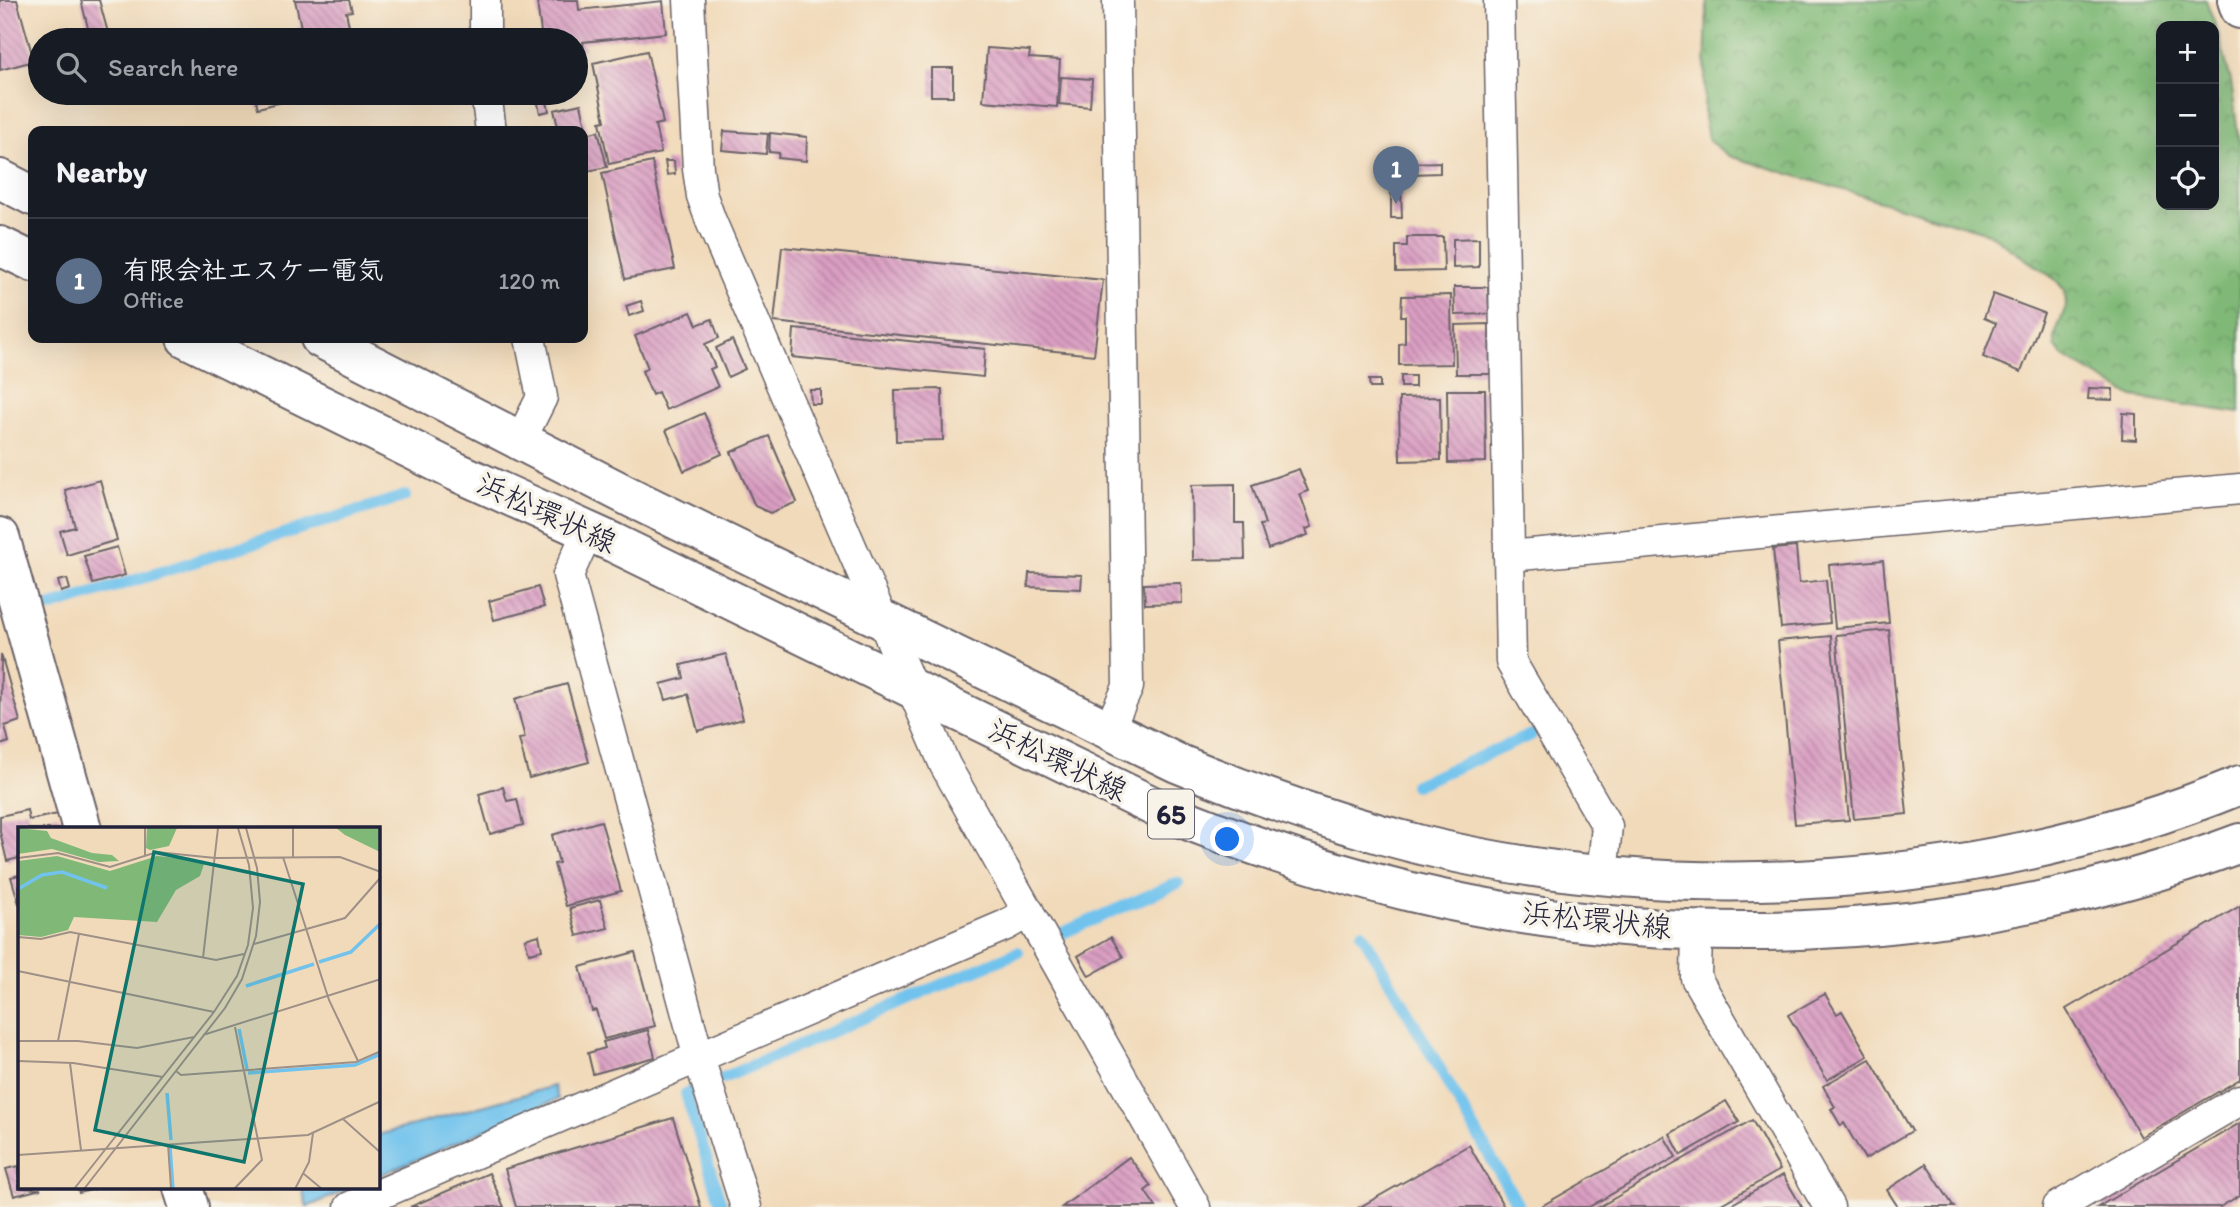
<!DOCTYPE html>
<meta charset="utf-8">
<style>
:root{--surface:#171b24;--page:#242831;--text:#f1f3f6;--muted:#9ea1a6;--line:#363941;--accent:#d1495b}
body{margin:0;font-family:Itim,"Klee One",sans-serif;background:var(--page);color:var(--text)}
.controls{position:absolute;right:21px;top:21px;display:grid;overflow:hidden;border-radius:14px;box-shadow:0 7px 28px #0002}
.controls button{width:63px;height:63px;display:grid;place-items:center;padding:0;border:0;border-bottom:2px solid var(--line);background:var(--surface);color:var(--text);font:35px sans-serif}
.you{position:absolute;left:1228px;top:840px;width:24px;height:24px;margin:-18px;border:5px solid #fff;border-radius:50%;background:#1a73e8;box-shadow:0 0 0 10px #1a73e833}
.badge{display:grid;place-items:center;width:46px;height:46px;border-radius:50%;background:var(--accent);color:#fff;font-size:23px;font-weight:700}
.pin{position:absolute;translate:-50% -58px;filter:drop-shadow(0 2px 4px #0008)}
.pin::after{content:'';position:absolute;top:37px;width:24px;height:21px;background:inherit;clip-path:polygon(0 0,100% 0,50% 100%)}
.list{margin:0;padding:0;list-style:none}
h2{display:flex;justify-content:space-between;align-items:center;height:91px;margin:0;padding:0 28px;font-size:30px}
h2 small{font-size:23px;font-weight:400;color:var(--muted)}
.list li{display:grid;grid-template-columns:46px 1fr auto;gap:21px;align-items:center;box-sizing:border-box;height:126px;padding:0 28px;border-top:2px solid var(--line)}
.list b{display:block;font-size:26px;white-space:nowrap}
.list p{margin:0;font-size:23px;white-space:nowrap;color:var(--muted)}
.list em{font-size:23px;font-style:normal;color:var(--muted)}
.icon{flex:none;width:38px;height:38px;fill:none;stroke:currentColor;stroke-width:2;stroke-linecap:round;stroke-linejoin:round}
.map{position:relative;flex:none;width:2240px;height:1207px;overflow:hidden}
.search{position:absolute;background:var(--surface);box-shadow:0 7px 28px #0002;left:28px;top:28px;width:560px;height:77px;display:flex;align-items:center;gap:18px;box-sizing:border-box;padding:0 24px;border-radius:38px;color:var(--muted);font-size:26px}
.panel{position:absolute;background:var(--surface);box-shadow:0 7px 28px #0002;left:28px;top:126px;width:560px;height:217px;border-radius:14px}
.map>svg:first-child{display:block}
</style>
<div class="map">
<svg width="2240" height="1207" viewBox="0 0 2240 1207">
<defs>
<pattern id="forest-crowns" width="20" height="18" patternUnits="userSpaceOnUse" patternTransform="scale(1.75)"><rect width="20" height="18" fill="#80b977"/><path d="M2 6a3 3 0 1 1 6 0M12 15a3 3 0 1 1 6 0" fill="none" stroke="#689663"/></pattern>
<pattern id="building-back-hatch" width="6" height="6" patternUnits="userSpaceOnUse" patternTransform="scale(1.75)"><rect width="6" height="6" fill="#da9ec2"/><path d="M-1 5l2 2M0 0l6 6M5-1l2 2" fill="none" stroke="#b0809f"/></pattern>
</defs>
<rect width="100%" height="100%" fill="#f7f3e8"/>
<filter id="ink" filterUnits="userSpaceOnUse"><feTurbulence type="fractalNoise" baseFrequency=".0143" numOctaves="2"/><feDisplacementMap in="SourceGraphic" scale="14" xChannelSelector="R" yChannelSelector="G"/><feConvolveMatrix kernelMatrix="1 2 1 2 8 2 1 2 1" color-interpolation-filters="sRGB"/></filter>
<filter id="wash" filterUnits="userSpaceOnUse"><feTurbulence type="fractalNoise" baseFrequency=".00686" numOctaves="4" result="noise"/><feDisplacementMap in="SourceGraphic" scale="28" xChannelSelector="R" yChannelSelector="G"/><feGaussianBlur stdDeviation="1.57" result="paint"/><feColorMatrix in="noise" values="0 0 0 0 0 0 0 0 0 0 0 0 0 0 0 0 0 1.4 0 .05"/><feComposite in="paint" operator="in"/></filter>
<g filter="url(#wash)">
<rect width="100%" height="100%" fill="#f1daba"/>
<path fill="url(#forest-crowns)" stroke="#516e59" stroke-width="2" fill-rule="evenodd" d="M1707 0H2206L2219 36 2231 81 2240 150V413L2133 397 2063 356 2055 346V335L2066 306 2065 291 2056 280 1988 233 1729 156 1709 141 1704 118ZM2161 26H2214V205H2161Z"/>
<g fill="#71c3ed" stroke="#4a7294" stroke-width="2">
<path d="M554 1086 558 1099 378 1176V1135Z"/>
<path d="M302 1188H351L307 1207Z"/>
</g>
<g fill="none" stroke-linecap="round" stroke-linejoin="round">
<g stroke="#71c3ed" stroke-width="12">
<path d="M49 607 405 496"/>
<path d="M1415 785 1531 735"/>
<path d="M1362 933 1519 1207"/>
<path d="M1060 934 1178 883"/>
<path d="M723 1078 1018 952"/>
<path d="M692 1091 686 1094 722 1207"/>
</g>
</g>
<g id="blocks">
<g fill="url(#building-back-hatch)">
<path d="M0 0H17L34 61 0 70Z"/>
<path d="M81 0H99L110 40H91Z"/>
<path d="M295 0H349L352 11 346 12 352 40H299L297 28 301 27Z"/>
<path d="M555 0H578L579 10 663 1 666 33 583 42 584 50 576 51V40H542L537 2Z"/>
<path d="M987 48 1030 51 1029 58 1060 60 1057 107 983 101Z"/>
<path d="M647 51 663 123 655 125 661 153 609 164 600 122 605 121 593 63Z"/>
<rect x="931" y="68" width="22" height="28"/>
<path d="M1061 77 1092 79 1090 107 1059 104Z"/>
<path d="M254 93H288L290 100 258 108Z"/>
<path d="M546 97 549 111 540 113 537 99Z"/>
<path d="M581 104 587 131H559L554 110Z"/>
<path d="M598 131 607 167 583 172V135Z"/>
<path d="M724 131 768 134 766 154 722 150Z"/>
<path d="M770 133 807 137 806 161 778 158 779 153 769 152Z"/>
<path d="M665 161H674L675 174 667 175Z"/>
<path d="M652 162 675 269 625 279 602 173Z"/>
<path d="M1440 162V173L1411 174V163Z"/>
<path d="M1391 190H1401L1402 218H1391Z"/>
<path d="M1407 237H1443L1444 271 1396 272V246H1407Z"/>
<path d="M1479 238V267L1453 268V239Z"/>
<path d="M782 247 1103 280 1094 355 774 322Z"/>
<path d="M1454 287H1488L1489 314 1455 315Z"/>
<path d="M1993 294 2044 313 2021 372 1983 357 1996 323 1984 318Z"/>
<path d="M1451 295 1452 364 1399 365V344L1405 343V316H1401L1402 296Z"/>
<path d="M641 301 644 311 629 316 626 306Z"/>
<path d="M691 312 697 325 712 319 719 338 705 344 715 367 710 369 718 387 666 410 658 392 652 395 642 371 648 368 635 336Z"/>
<path d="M1489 324 1490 374H1456L1455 325Z"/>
<path d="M794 329 985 349 983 377 792 357Z"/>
<path d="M732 340 745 369 728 377 716 348Z"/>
<rect x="1401" y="376" width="14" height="11"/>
<path d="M1369 380H1380V388H1370Z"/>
<path d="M2089 388 2113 389V400L2088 399Z"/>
<path d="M942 389 943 440 896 441 895 390Z"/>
<path d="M810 390H821V404H811Z"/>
<path d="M1447 390H1485L1486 462 1448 463Z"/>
<path d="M1440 397 1441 460 1400 461 1399 398Z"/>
<path d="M704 413 722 454 684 471 666 430Z"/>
<path d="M2123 413 2136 414V440L2122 439Z"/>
<path d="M769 436 797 502 770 513 755 506 731 452Z"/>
<path d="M1299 469 1308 491 1300 494 1312 527 1306 529 1308 535 1268 549 1260 525 1265 524 1252 485Z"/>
<path d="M100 480 117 540 67 555 60 531 75 527 65 490Z"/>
<path d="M1235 484V523H1244L1245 559 1193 560 1192 485Z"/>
<path d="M117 547 125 575 93 584 84 556Z"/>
<path d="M1796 547 1799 583 1826 580 1830 623 1781 628 1773 549Z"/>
<path d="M1883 560 1889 623 1835 628 1829 565Z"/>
<path d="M1029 573 1082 575 1081 589 1028 587Z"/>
<path d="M67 579 70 589 61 592 58 581Z"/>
<path d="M1181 583 1182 603 1145 604 1144 584Z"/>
<path d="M538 587 544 607 494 620 489 601Z"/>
<path d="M1889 630 1907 814 1854 819 1836 635Z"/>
<path d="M1831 636 1849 820 1795 824 1778 641Z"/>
<path d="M1 654 20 721 5 726 9 742 0 745Z"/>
<path d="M726 654 743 719 698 731 688 694 666 700 661 684 684 678 681 665Z"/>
<path d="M567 684 589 762 529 778 519 739 525 738 515 699Z"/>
<path d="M503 787 507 801 517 799 523 825 490 834 479 794Z"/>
<path d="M27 810 29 820 58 814 61 829H19V858L7 861 0 832V816Z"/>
<path d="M601 821 621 891 566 906 554 864 559 863 552 835Z"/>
<path d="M19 875V904L11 877Z"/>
<path d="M600 900 608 928 577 936 570 908Z"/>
<path d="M2240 906V1079L2141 1137 2066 1009Z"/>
<path d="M539 935 542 950 529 953 525 939Z"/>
<path d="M1111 937 1123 957 1089 976 1078 956Z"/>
<path d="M635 952 655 1026 604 1039 596 1010 592 1011 580 967Z"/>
<path d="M1825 994 1837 1014 1842 1011 1868 1056 1827 1080 1788 1015Z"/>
<path d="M648 1030 655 1057 593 1074 588 1053 605 1048 603 1042Z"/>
<path d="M1870 1059 1912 1131 1865 1159 1844 1123 1841 1126 1831 1109 1835 1107 1823 1086Z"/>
<path d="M1726 1101 1739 1122 1681 1155 1670 1134Z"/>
<path d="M673 1118 701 1207H516L505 1169Z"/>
<path d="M1752 1120 1780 1170 1716 1207H1599Z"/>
<path d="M2240 1123V1195L2220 1207H2098Z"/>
<path d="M1664 1136 1676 1157 1589 1207H1540Z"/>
<path d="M1469 1145 1504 1207H1360Z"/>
<path d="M1129 1157 1151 1186 1145 1191 1156 1207H1062Z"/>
<path d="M1926 1164 1954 1207H1898L1887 1190Z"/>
<path d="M19 1166V1188L41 1189 14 1196 6 1169Z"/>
<path d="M489 1173 504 1207H410Z"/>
<path d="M1783 1175 1802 1207H1727Z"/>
<path d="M78 1188H95V1189L79 1193Z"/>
</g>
</g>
</g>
<g filter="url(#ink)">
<use href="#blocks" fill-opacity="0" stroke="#6a6267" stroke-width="2"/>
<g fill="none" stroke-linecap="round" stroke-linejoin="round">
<g stroke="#6a6267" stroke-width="33">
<g id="street">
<path d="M689 0 698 169 702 196 711 221 945 765 1195 1207"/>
<path d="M1499 0 1511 662 1607 826 1602 875"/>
<path d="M485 40V0"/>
<path d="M486 93 491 131"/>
<path d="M520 441 542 397 530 338"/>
<path d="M588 531 568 575 699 1058 746 1207"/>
<path d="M1509 556 2240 489"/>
<path d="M1108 731 1128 687 1118 0"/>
<path d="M1697 929 1696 978 1829 1207"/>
<path d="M350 1207 1006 925 1029 912"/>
<path d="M2058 1207 2240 1100"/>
</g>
</g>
<g stroke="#6a6267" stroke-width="42">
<g id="secondary">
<path d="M2237 0 2240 9"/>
<path d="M0 537 82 829"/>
<path d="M183 1188 189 1207"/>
</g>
</g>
<g stroke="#6a6267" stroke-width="42">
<g id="primary">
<path d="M0 179 33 196"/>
<path d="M0 246 33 262"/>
<path d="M186 338 457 472 614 543 1157 808C1240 842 1324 871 1411 892 1682 957 1979 941 2240 843"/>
<path d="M320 338 634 499 1177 763C1257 796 1337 824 1421 845 1686 909 1988 888 2240 785"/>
</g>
</g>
<use href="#street" stroke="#fff" stroke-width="30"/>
<use href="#secondary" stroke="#fff" stroke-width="38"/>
<use href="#primary" stroke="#fff" stroke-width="38"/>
</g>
</g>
<g text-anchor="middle" stroke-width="7" stroke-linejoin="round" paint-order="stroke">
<rect fill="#f7f3e8" stroke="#62616f" stroke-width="2" x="1148" y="789.5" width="46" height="49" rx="5"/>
<g font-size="28" font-weight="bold" fill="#22223b">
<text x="1171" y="824">65</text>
</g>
<g font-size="30" fill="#22223b" stroke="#f7f3e8">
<text transform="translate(547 513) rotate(25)" y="10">浜松環状線</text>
<text transform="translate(1058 760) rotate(26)" y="10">浜松環状線</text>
<text transform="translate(1597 920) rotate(6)" y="10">浜松環状線</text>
</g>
</g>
<g transform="translate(18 827)">
<rect width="362" height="362" fill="#f1daba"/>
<path d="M0 1 29 4 33 11 74 26 94 28 101 34 81 35 34 22 0 27ZM129 1H159L151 19 132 23 128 21ZM318 1H362V25L327 8ZM39 29 92 44 139 29 187 34 182 49 158 63 139 95 56 90 50 103 23 110 0 108V34Z" fill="#80b977"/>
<path fill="none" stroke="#71c3ed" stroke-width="3.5" d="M0 62 24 48 44 45 89 61M301 135 333 125 363 96M228 159 296 137M221 202 229 242M230 246 337 238 363 227M149 266 153 313M152 320 155 362"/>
<path fill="none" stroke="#9e9087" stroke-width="2" d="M127 28V1M265 30 311 173 340 234M275 30V1M0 31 40 26 92 40 139 25 197 31 322 30 363 45M0 110 23 112 52 105 198 133 226 127M236 117 327 91 363 50M185 131 200 1M0 144 196 185M185 208 363 152M0 214H60L119 221 176 210M40 214 61 107M0 234 55 236 145 250M52 236 63 323M158 244 163 248 338 235 363 224M325 292 363 326M150 317 153 362M0 328 290 308 363 274M286 347 304 362M56 362 196 185 219 149 230 118 235 81 231 38 220 1M66 362 207 181 224 152 238 109 242 75 239 41 228 1M216 362 244 333 217 200M277 362 291 335 295 306"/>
<path fill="#0f766e" fill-opacity="0.15" stroke="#0f766e" stroke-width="3.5" d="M136 25 285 57 226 335 77 303Z"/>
<rect width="362" height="362" fill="none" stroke="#22223b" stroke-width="3.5"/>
</g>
</svg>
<div class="controls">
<button>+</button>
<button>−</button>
<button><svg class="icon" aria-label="locate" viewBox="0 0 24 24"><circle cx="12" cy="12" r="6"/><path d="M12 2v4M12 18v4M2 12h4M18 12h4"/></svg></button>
</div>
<div class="you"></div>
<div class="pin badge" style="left:1396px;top:204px;background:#5c6f8a">1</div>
<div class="search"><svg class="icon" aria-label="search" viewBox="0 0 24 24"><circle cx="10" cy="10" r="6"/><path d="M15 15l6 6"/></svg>Search here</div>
<section class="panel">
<h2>Nearby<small></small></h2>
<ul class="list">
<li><span class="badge" style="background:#5c6f8a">1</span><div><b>有限会社エスケー電気</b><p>Office</p></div><em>120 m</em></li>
</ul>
</section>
</div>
